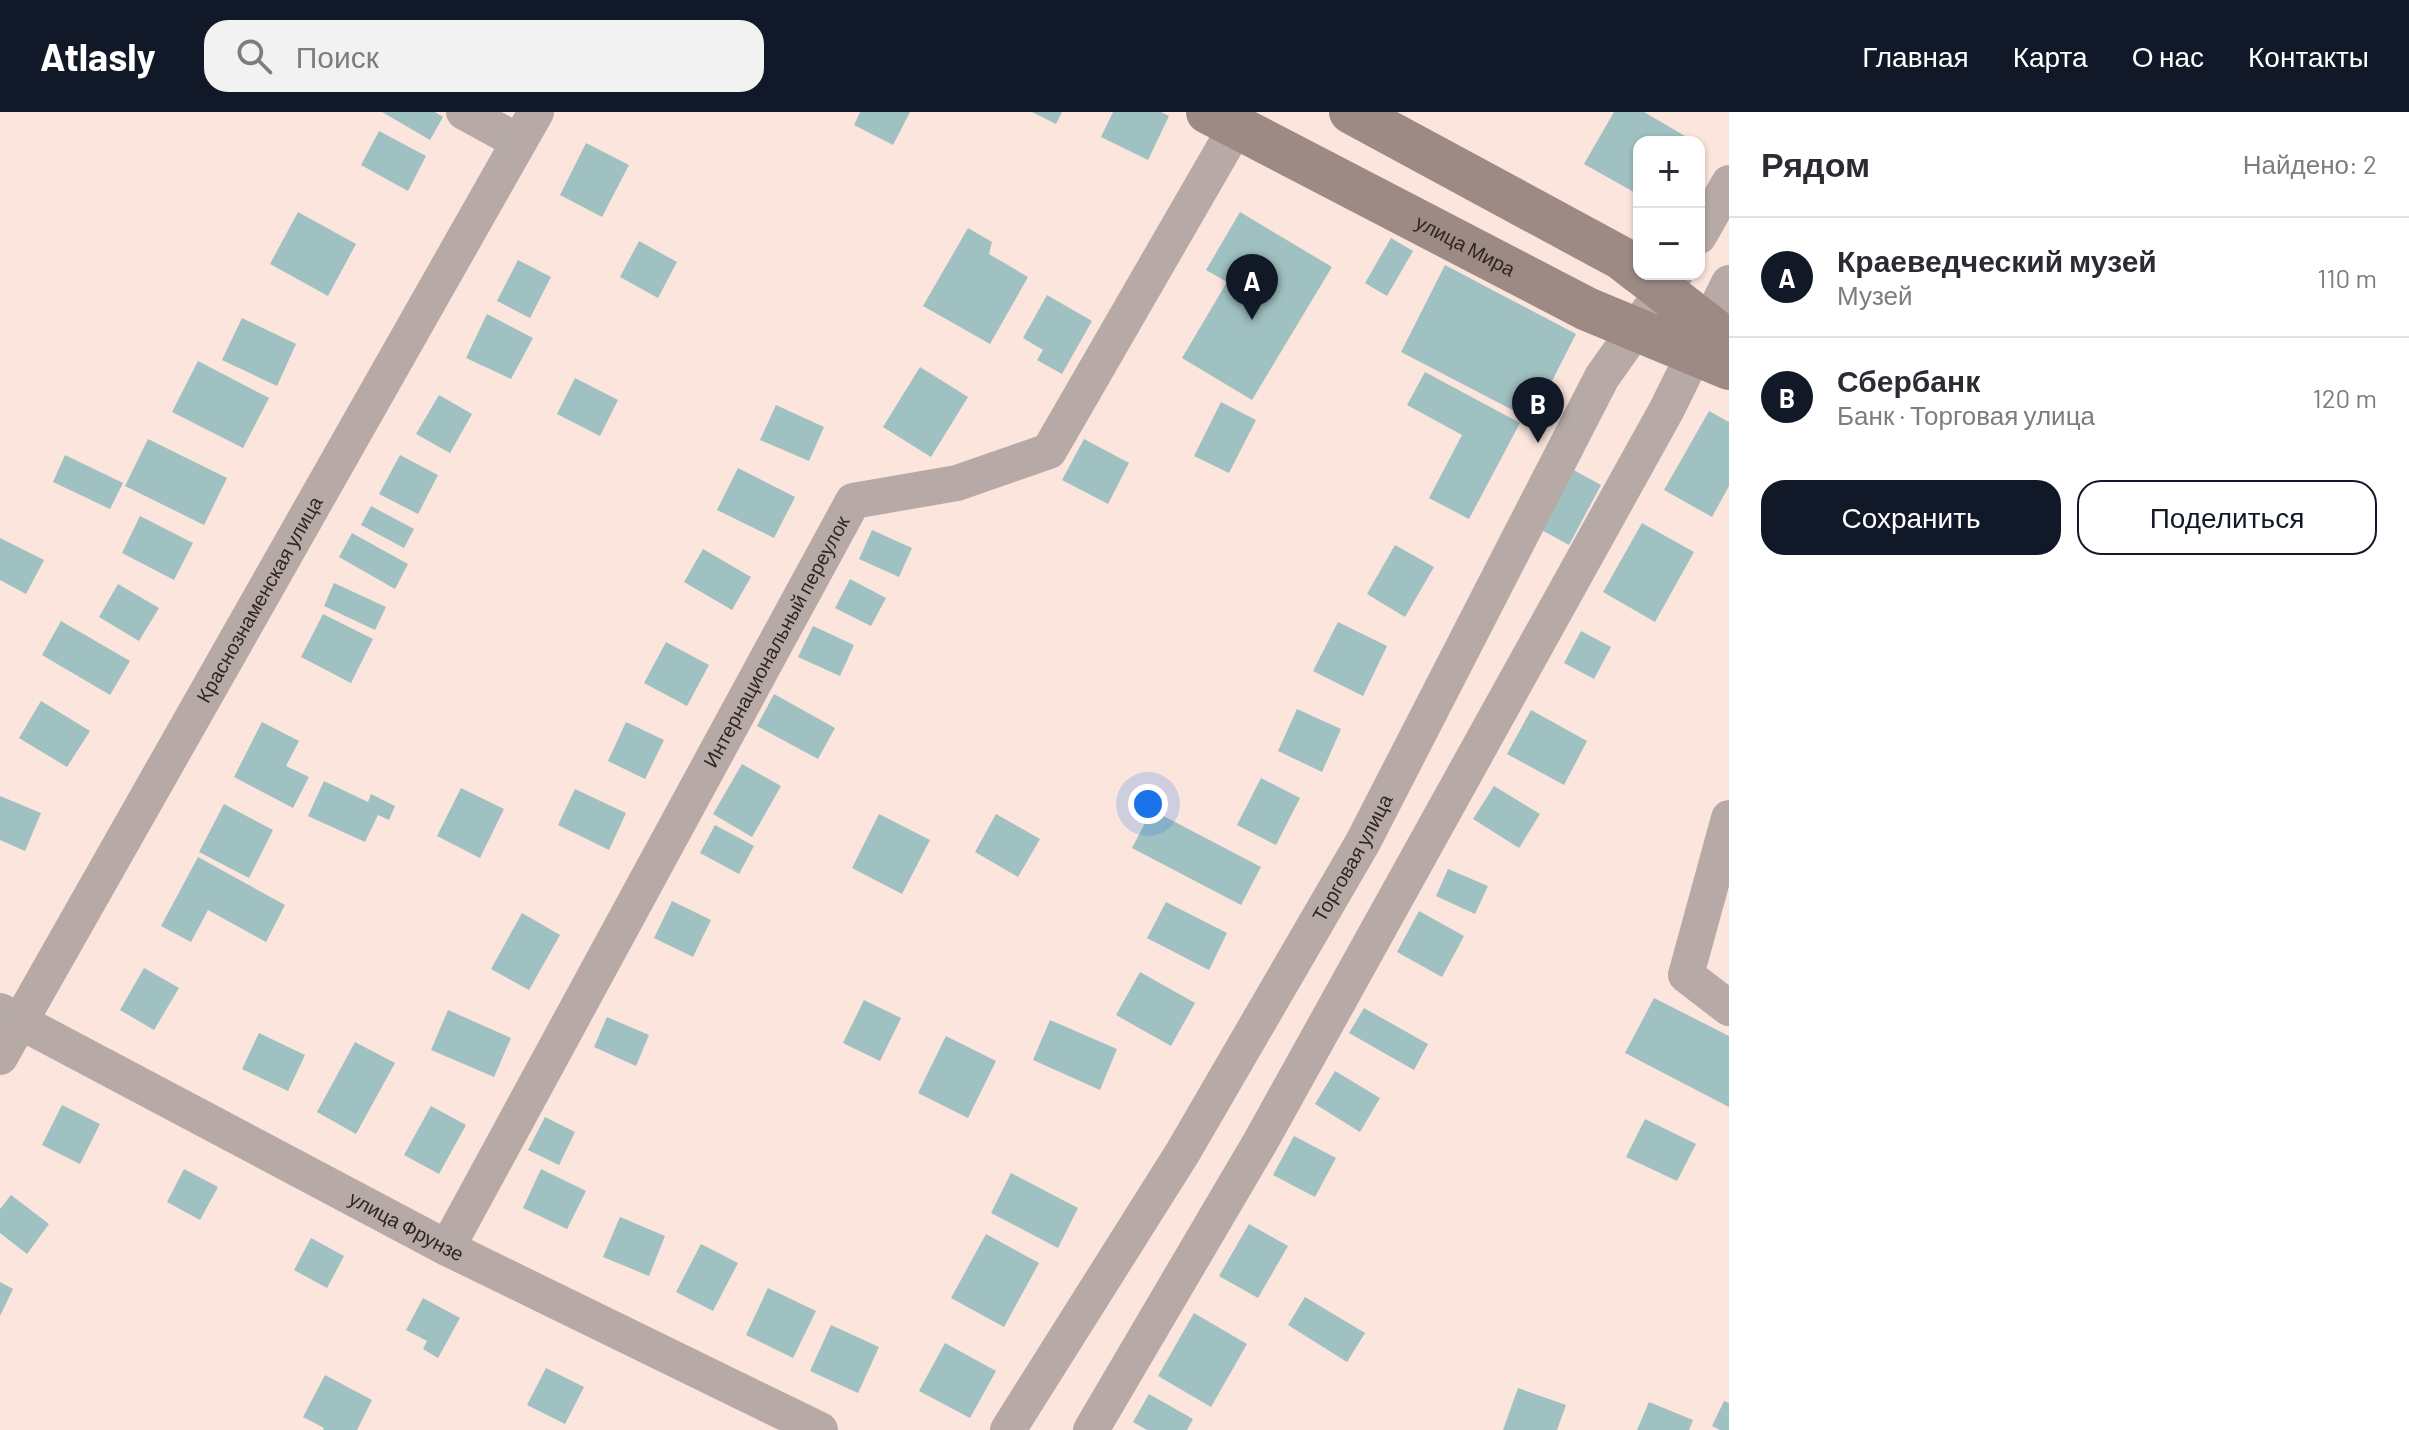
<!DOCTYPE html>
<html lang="ru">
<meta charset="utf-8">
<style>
:root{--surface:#fff;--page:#f2f2f3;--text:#2b2b33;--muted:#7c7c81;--line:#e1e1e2;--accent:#111827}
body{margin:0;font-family:Barlow,sans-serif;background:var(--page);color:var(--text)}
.controls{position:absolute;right:24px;top:24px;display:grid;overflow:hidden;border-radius:16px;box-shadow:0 2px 6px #0004}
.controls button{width:72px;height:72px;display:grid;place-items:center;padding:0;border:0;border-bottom:2px solid var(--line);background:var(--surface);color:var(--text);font:40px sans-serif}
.you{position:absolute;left:1148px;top:692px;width:28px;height:28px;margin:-20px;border:6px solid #fff;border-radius:50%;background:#1a73e8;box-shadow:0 0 0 12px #1a73e833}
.badge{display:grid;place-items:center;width:52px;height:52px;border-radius:50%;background:var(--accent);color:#fff;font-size:26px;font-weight:700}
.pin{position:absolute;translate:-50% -66px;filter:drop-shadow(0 2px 4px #0008)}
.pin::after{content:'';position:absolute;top:42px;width:28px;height:24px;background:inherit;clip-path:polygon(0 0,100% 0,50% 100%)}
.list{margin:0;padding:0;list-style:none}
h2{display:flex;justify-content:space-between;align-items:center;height:104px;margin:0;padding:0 32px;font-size:34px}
h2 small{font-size:26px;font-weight:400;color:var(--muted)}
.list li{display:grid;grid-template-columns:52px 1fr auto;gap:24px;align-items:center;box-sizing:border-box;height:120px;padding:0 32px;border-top:2px solid var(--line)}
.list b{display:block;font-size:30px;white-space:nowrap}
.list p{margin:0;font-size:26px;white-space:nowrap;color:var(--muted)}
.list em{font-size:26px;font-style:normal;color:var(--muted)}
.actions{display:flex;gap:16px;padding:24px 32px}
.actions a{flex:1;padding:18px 0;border:2px solid var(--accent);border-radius:24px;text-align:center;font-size:28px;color:var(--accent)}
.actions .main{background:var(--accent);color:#fff}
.icon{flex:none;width:44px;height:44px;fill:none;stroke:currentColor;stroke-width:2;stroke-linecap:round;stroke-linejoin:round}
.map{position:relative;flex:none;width:1729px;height:1318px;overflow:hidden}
header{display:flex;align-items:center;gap:48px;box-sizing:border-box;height:112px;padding:0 40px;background:var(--accent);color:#fff}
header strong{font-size:38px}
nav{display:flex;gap:44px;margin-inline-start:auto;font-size:28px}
.search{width:560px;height:72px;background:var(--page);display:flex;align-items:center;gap:20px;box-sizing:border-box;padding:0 28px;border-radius:24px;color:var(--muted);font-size:30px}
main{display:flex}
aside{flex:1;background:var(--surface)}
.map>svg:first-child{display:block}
</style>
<header>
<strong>Atlasly</strong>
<div class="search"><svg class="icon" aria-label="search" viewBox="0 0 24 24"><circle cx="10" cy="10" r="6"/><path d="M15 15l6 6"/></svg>Поиск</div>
<nav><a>Главная</a><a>Карта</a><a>О нас</a><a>Контакты</a></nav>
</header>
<main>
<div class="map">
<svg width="1729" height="1318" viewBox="0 0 1729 1318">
<rect width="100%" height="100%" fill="#fce5dd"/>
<g fill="#a0c1c1">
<path d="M382 0H435L443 5 430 28Z"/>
<path d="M860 0H910L893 33 854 13Z"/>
<path d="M1032 0H1062L1056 12Z"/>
<path d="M1113 0H1161L1169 4 1148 48 1101 25Z"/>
<path d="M1614 0H1644L1685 24 1682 30H1639V83L1584 52Z"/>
<path d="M379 19 426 44 408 79 361 53Z"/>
<path d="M586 31 629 53 602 105 560 83Z"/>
<path d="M298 100 356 132 328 184 270 152Z"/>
<path d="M1240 100 1332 155 1252 288 1182 246 1227 170 1206 158Z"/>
<path d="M968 116 992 130 989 142 1028 165 990 232 923 194Z"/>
<path d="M1391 126 1413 139 1387 184 1365 171Z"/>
<path d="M639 129 677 150 658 186 620 165Z"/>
<path d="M518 148 551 165 530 206 497 189Z"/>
<path d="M1445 153 1576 222 1532 308 1401 240Z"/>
<path d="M1047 183 1092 209 1062 262 1037 248 1043 238 1023 226Z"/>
<path d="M487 202 533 226 511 267 466 246Z"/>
<path d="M242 206 296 232 277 274 222 248Z"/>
<path d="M198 249 269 286 243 336 172 300Z"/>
<path d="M920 255 968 285 931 345 883 315Z"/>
<path d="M1425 260 1520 311 1469 407 1429 386 1462 323 1407 293Z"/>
<path d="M575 266 618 288 600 324 557 302Z"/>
<path d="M439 283 472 302 450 341 416 322Z"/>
<path d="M1221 290 1256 308 1229 361 1194 344Z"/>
<path d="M776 293 824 315 809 349 760 328Z"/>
<path d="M1709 299 1729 310V374L1712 405 1664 378Z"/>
<path d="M148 327 227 366 204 413 125 374Z"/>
<path d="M1084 327 1129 351 1108 392 1062 368Z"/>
<path d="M65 343 123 371 110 397 53 370Z"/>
<path d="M400 343 438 363 418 402 379 382Z"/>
<path d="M738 356 795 385 774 426 717 398Z"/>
<path d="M1570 356 1601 373 1569 433 1538 416Z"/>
<path d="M371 394 414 417 404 436 361 413Z"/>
<path d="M140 404 193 431 174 468 122 441Z"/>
<path d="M1642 411 1694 440 1655 510 1603 480Z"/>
<path d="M872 418 912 436 899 465 859 447Z"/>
<path d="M352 421 408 452 395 477 339 445Z"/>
<path d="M0 426 44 448 26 482 0 468Z"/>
<path d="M1395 433 1434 455 1405 505 1367 482Z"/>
<path d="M703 437 751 465 732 498 684 470Z"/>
<path d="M850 467 886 486 871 514 835 496Z"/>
<path d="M334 471 386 495 375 518 324 494Z"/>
<path d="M118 472 159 496 139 529 99 505Z"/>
<path d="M323 502 373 527 351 571 301 545Z"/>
<path d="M61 509 130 549 110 583 42 543Z"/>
<path d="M1338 510 1387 534 1363 584 1313 559Z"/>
<path d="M813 514 854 533 840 564 798 545Z"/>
<path d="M1581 519 1611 535 1594 567 1564 551Z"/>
<path d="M666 530 709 553 687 594 644 571Z"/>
<path d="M774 582 835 616 818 647 757 614Z"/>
<path d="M41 589 90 619 67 655 19 626Z"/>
<path d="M1297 597 1341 617 1322 660 1278 639Z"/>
<path d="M1531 598 1587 629 1564 673 1507 642Z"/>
<path d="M262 610 299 629 286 654 309 665 293 696 234 665Z"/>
<path d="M626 610 664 628 645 667 608 649Z"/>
<path d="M742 652 781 674 752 725 713 702Z"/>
<path d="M1261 666 1300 686 1276 733 1237 713Z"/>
<path d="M324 669 368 690 371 682 395 694 389 708 378 703 365 730 308 704Z"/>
<path d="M1494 674 1540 702 1519 736 1473 707Z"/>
<path d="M461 676 504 697 480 746 437 724Z"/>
<path d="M575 677 626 701 609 738 558 713Z"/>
<path d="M0 684 41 701 25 739 0 728Z"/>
<path d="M224 692 273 718 249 766 199 740Z"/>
<path d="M1152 698 1261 755 1241 793 1132 736Z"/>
<path d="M879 702 930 728 902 782 852 756Z"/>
<path d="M996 702 1040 727 1018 765 975 740Z"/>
<path d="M715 713 754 734 739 762 700 741Z"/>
<path d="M198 745 285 793 266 830 208 798 191 830 161 814Z"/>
<path d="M1448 757 1488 774 1475 802 1436 784Z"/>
<path d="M672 789 711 808 693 845 654 826Z"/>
<path d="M1166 790 1227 821 1209 858 1147 826Z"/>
<path d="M1419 799 1464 824 1442 865 1397 840Z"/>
<path d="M522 801 560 823 529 878 491 857Z"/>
<path d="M144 856 179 876 154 918 120 898Z"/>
<path d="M1140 860 1195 891 1171 934 1116 903Z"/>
<path d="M1654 886 1729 924V995L1625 941Z"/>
<path d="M864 888 901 906 880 949 843 931Z"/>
<path d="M1364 896 1428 932 1414 958 1349 921Z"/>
<path d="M448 898 511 926 494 965 431 938Z"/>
<path d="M607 905 649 923 636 954 594 935Z"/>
<path d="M1050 908 1117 937 1100 978 1033 948Z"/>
<path d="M259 921 305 943 288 979 242 957Z"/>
<path d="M946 924 996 949 968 1006 918 981Z"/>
<path d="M355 930 395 951 356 1022 317 1000Z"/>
<path d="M1335 959 1380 986 1360 1020 1315 992Z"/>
<path d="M62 993 100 1012 80 1052 42 1033Z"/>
<path d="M431 994 466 1013 439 1062 404 1043Z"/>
<path d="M545 1005 575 1020 559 1053 528 1038Z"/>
<path d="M1645 1007 1696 1032 1677 1069 1626 1045Z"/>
<path d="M1294 1024 1336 1046 1315 1085 1273 1063Z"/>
<path d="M184 1057 218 1075 200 1108 167 1090Z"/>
<path d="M541 1057 586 1079 567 1117 523 1096Z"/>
<path d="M1011 1061 1078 1096 1058 1136 991 1101Z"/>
<path d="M11 1083 49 1112 27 1142 0 1121V1097Z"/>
<path d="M620 1105 665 1124 649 1164 603 1145Z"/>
<path d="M1249 1112 1288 1134 1258 1186 1219 1164Z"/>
<path d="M986 1122 1039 1151 1004 1215 951 1186Z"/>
<path d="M311 1126 344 1144 327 1176 294 1158Z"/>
<path d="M701 1132 738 1151 713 1199 676 1180Z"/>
<path d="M0 1170 13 1177 0 1204Z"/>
<path d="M768 1176 816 1199 793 1246 746 1223Z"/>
<path d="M1305 1185 1365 1221 1347 1250 1288 1213Z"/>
<path d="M423 1186 460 1206 438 1246 423 1237 427 1229 406 1218Z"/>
<path d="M1194 1201 1247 1232 1211 1295 1158 1264Z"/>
<path d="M831 1213 879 1235 858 1281 810 1259Z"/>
<path d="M945 1231 996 1259 970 1306 919 1279Z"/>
<path d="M546 1256 584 1275 565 1312 527 1293Z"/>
<path d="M325 1263 372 1288 357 1318H323L324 1316 303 1305Z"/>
<path d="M1518 1276 1566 1293 1557 1318H1503Z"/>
<path d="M1149 1282 1193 1307 1187 1318H1147L1133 1310Z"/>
<path d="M1724 1289 1729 1291V1318H1720L1712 1314Z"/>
<path d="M1649 1290 1693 1308 1689 1318H1637Z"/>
</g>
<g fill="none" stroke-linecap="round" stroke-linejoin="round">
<g stroke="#b7aaa6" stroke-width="36">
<path d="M464 0 519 30"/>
<path d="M1699 124 1729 71"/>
<path d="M1729 706 1686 863 1729 896"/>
<path id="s1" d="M0 899 447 1136 820 1318"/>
<path id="s2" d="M0 945 536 0"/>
<path id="s3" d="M447 1136 853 389 957 371 1049 339 1236 15"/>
<path id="s4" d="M1008 1318 1183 1040 1363 730 1602 265 1675 162"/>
<path d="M1091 1318 1262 1027 1667 297 1729 171"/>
</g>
<g stroke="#9d8a85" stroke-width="44">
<path id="s5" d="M1208 0 1587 197 1729 256"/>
<path d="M1351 0 1621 146 1639 160"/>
<path d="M1642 162 1729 230"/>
</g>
</g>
<g text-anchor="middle" stroke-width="7" stroke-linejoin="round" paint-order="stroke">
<g font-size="20" fill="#302521" stroke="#fce5dd">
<text dy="7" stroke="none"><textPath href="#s5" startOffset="290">улица Мира</textPath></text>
<text dy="7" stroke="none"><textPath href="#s2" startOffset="526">Краснознаменская улица</textPath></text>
<text dy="7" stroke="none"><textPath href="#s3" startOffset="690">Интернациональный переулок</textPath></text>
<text dy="7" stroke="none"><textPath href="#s4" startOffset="668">Торговая улица</textPath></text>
<text dy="7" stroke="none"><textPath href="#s1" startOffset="460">улица Фрунзе</textPath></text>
</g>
</g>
</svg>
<div class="controls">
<button>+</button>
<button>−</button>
</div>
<div class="you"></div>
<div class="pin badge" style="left:1252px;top:208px">A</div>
<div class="pin badge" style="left:1538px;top:331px">B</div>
</div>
<aside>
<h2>Рядом<small>Найдено: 2</small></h2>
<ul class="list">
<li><span class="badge">A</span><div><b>Краеведческий музей</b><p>Музей</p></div><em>110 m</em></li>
<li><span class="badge">B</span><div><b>Сбербанк</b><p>Банк · Торговая улица</p></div><em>120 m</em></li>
</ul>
<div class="actions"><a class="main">Сохранить</a><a>Поделиться</a></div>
</aside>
</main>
